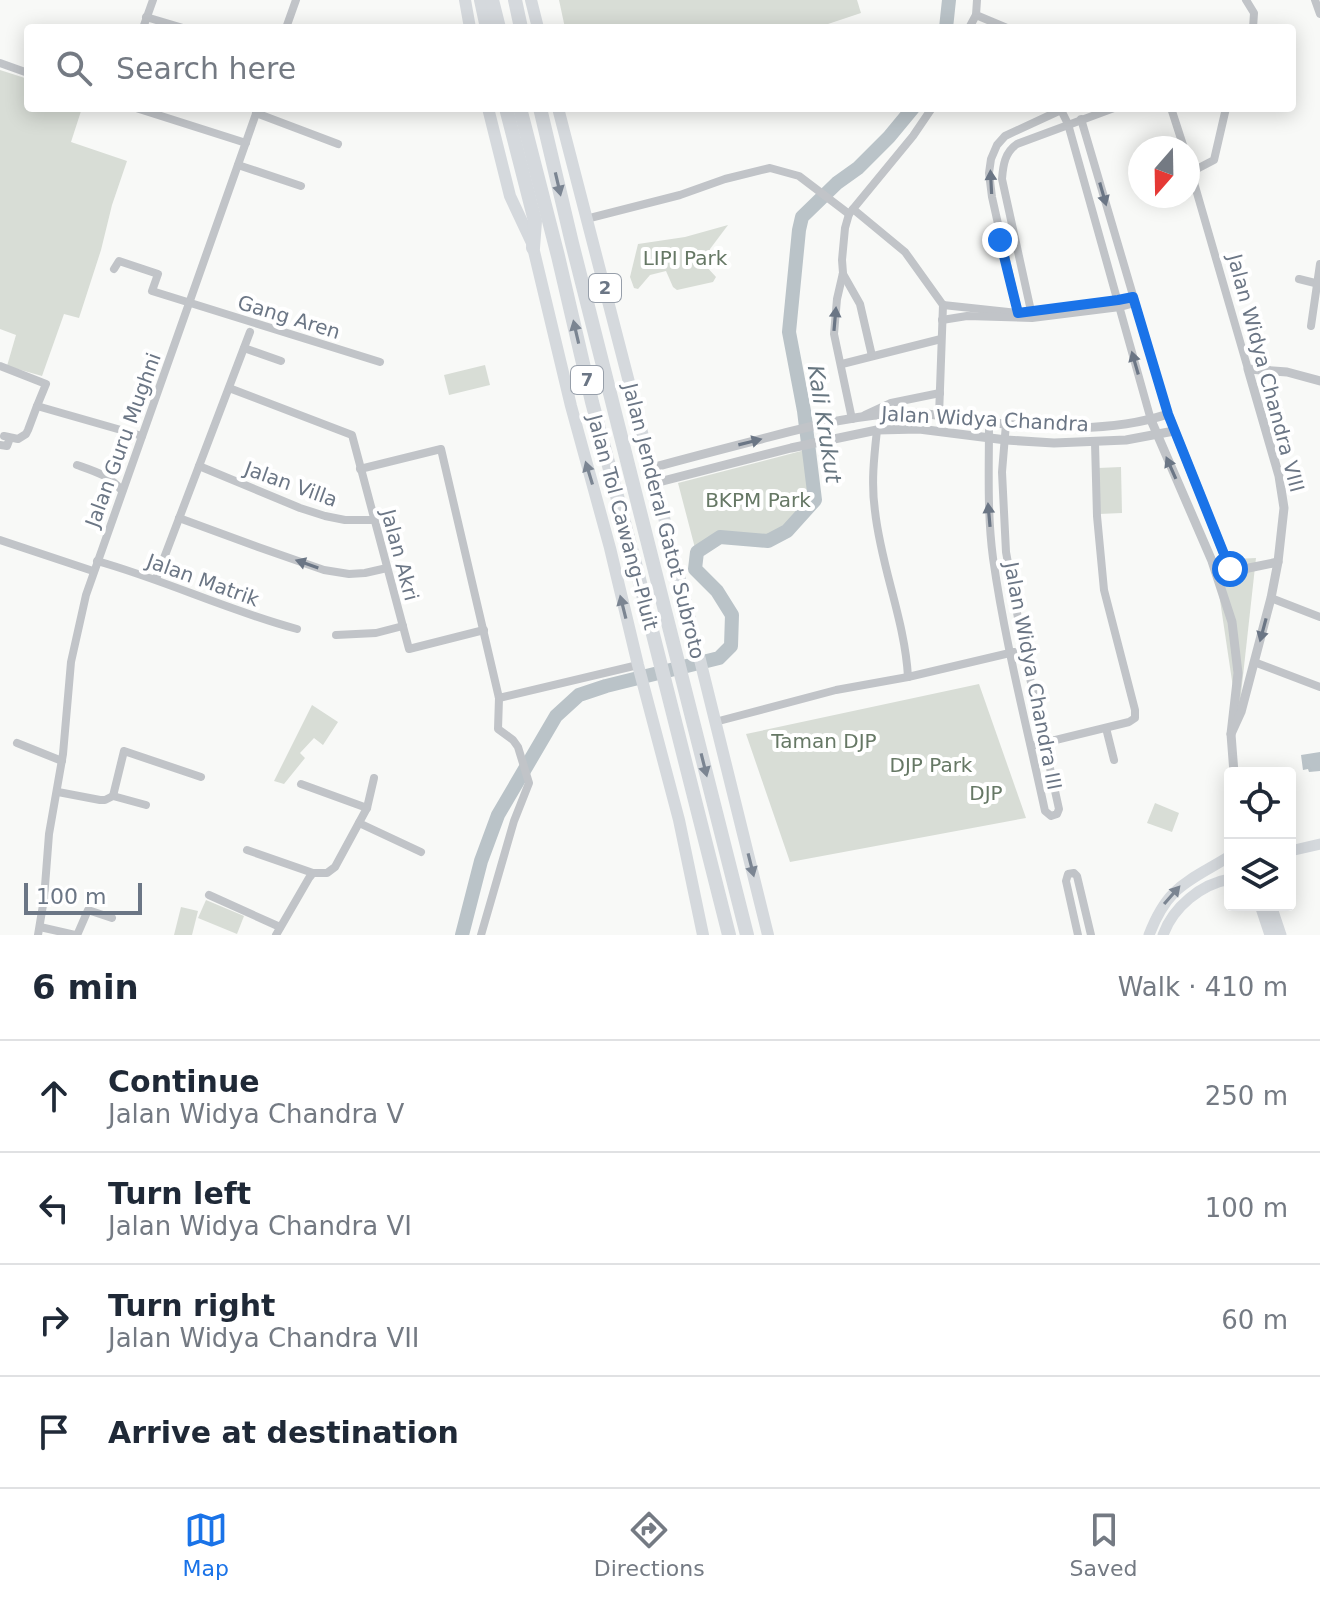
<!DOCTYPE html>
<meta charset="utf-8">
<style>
:root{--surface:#fff;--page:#f2f2f3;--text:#1f2937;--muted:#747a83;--line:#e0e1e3;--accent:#1a73e8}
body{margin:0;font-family:"DejaVu Sans",sans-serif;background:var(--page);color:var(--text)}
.controls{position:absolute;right:24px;bottom:24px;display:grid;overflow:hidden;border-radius:8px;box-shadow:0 4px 20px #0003}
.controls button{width:72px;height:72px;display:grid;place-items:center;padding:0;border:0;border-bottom:2px solid var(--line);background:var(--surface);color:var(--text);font:40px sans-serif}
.compass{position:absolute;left:1128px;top:136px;width:72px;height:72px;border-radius:50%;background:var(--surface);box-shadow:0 4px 20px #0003;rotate:200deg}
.scale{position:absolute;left:24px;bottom:20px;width:118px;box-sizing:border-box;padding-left:8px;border:4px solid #6b7685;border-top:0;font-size:22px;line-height:28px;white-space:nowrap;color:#6b7685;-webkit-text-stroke:6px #fff;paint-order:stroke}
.stop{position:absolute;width:24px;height:24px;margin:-18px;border:6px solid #1a73e8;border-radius:50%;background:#fff}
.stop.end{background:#1a73e8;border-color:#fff;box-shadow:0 2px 8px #0008}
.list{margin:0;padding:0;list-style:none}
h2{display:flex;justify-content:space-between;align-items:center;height:104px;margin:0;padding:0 32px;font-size:34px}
h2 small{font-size:26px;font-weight:400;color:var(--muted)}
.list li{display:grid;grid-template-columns:52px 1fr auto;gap:24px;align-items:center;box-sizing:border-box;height:112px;padding:0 32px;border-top:2px solid var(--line)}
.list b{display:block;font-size:30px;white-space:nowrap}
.list p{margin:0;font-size:26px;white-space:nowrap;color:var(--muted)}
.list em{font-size:26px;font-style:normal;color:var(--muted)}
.icon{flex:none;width:44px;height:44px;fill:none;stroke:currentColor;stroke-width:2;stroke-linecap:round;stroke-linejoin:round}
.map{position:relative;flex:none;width:1320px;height:935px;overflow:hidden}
.search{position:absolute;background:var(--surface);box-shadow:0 4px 20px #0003;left:24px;right:24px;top:24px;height:88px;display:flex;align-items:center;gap:20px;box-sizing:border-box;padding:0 28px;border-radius:8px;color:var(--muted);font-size:30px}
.sheet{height:552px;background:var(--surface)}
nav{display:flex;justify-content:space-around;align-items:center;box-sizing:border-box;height:112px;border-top:2px solid var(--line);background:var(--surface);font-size:22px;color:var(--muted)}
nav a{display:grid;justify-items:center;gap:4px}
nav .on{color:var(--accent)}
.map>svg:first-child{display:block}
</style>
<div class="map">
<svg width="1320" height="935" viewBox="0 0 1320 935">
<rect width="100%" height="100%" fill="#f8f9f7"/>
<g fill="#d8ddd6">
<path d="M559 0H857L861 13 816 28H565Z"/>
<path d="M0 70 28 79V108H49L54 110 55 108H82L71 142 127 161 112 205 101 250 79 318 64 314 42 376 7 366 16 335 0 329Z"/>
<path d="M728 225 710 249 705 265 716 277 713 282 677 290 673 287 666 271 650 275 638 289 634 288 630 277 638 244 685 237Z"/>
<path d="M485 365 490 385 449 395 444 375Z"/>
<path d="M805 450 811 498 784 528 767 537 718 533 695 548 678 483Z"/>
<path d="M1121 467 1122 513 1099 514 1098 468Z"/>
<path d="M1256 558 1238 721 1214 560Z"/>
<path d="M979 684 1026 818 790 862 746 734Z"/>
<path d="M312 705 338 722 323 745 314 738 300 753 305 758 284 784 274 781Z"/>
<path d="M1155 803 1179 813 1172 832 1147 823Z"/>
<path d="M206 900 244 916 237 934 198 918Z"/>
<path d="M181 907 198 911 192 935H174Z"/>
</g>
<path fill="#bac3c8" d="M1320 752V771L1309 772 1308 769 1303 770 1301 755Z"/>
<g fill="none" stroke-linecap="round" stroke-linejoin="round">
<g stroke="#bac3c8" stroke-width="14">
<path d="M946 28 949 0"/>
<path d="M462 935 481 861 498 815 556 716 579 695 606 686 719 658 731 646 732 615 717 591 695 569 697 552 720 537 768 541 787 531 815 500 804 411 789 332 799 230 802 217 837 183 858 168 889 137 913 108"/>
</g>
<g stroke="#c1c4c8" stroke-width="8">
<path d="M1246 0 1254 13 1253 28"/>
<path d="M1315 0 1320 14"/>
<path d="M976 15 1007 28"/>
<path d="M146 17 183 28"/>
<path d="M143 28 153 0"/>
<path d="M286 28 296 0"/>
<path d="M969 28 976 15 977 0"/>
<path d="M0 63 28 73"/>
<path d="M136 108 246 143"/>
<path d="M1060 108 1068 124 1151 420"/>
<path d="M1171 108 1184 148"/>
<path d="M256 113 338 144"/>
<path d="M1081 119 1168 414"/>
<path d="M1188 162 1248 369"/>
<path d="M238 165 301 186"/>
<path d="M1191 172 1214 160 1226 108"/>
<path d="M853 209 913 136 932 108"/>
<path d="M849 214 845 228 842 260 843 273 837 299 834 334 852 419"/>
<path d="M586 219 680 195 725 179 770 168 799 176 849 214 853 209 905 252 943 305"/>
<path d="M114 269 119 261 158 274 152 291 380 362"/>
<path d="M843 274 860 304 872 356"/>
<path d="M1299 279 1319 284"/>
<path d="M943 305 1018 313 1118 300 1133 297"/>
<path d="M1031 311 1002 179C1003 165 1005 152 1017 144L1114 108"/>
<path d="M1018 313 992 197 989 173 991 159 997 145 1005 136 1061 110"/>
<path d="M942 320 967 316 1032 318 1120 307 1135 303"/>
<path d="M1311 326 1320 264"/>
<path d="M244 348 281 361"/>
<path d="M842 364 941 339"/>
<path d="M0 366 46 384 37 406 142 436"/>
<path d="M229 388 352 435 409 649 484 630"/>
<path d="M865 415 891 403 940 393"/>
<path d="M939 416 943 305"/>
<path d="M989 423C989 468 987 513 993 558 1005 643 1027 727 1045 811L1051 816 1057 814 1059 809 1024 651 1006 552 1002 472 1006 424"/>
<path d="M877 430C874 457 871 484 875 511 881 567 905 621 908 677"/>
<path d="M4 436 18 439 26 434 28 430 37 406"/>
<path d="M0 445 7 446 10 438"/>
<path d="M77 465C94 471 111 476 122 491"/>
<path d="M199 466 300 508 325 516 345 520H374"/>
<path d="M360 469 441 449 499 698 498 729 513 740 518 747 529 783 514 821 481 935"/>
<path d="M179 518 258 547 324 570 349 574 365 573 387 568"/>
<path d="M0 540 93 571"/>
<path d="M97 561C165 580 229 611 297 629"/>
<path d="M156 579 250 332"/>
<path d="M1271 598 1320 617"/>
<path d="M336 635 376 633 403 626"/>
<path d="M1254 662 1320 687"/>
<path d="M499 698 638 665"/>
<path d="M715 722 836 690 908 677 1014 652"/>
<path d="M1106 728 1114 760"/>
<path d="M17 743 62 761"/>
<path d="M1031 746 1129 722 1135 718V710L1104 590 1097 516 1095 443"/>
<path d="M58 792 100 800H105L113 796 146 805"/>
<path d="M113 796 124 751 201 777"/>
<path d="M367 808 374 778"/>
<path d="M359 823 421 852"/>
<path d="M247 850 313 873"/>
<path d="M209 895 280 927"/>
<path d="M40 927 75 935 78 933 88 910 112 918"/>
<path d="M38 935 44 899 49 834 63 754 71 662 86 595 258 108"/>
<path d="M276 935 309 878 313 873H327L335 867 367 808 301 784"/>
<path d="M1078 935 1066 881 1068 874 1074 873 1077 876 1091 935"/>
</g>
<g stroke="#c1c4c8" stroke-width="9">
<path d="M1151 420 1212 561 1232 622 1238 673 1231 734 1234 773"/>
<path d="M651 468C691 457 730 447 769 437 814 425 861 414 907 413 934 413 960 419 986 422 1045 429 1111 433 1168 414L1230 569 1234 571 1278 562"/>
<path d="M655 483 791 448 877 430 919 429 1006 440 1054 443 1126 440 1174 431"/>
<path d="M1231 734 1241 712 1271 598 1278 562 1284 508 1279 476 1248 369 1287 372 1320 381"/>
</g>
<g stroke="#d5d9dd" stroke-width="11">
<path d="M1290 851 1320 844"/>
<path d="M1260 905 1270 935"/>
<path d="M1271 905 1281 935"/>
<path d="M1149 935C1168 885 1188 882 1230 856"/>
<path d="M1163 935C1173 907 1201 884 1230 879"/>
</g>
<g stroke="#d5d9dd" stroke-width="12">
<path d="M465 0 470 28"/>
<path d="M531 0 538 28"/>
<path d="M488 108 510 196 532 243 571 406 610 548 638 665 679 820 703 935"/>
<path d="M558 108 682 587 768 935"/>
</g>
<g stroke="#d5d9dd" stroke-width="14">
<path d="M481 0 487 28"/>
<path d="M492 0 499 28"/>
<path d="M515 0 521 28"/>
<path d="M506 108 535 221 533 248"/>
<path d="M520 108 558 256 592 402 637 571 729 935"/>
<path d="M540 108 572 243 747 935"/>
</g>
</g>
<defs><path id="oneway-solid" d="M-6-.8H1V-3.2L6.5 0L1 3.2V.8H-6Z" transform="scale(2)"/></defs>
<g fill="#6b7685">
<use href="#oneway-solid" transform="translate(991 182) rotate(-93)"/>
<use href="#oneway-solid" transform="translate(1103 194) rotate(74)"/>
<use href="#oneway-solid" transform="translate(835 319) rotate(-85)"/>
<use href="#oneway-solid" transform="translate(1135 363) rotate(-106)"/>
<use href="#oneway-solid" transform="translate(750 442) rotate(-14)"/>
<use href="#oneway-solid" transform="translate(1171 468) rotate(-114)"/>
<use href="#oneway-solid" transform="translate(989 515) rotate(-95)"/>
<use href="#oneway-solid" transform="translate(307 564) rotate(-161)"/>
<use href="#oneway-solid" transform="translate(1263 630) rotate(105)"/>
</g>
<g fill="#7b8592">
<use href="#oneway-solid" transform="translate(558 184) rotate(77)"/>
<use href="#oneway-solid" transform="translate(576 332) rotate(-103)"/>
<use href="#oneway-solid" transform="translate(589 473) rotate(-107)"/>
<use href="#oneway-solid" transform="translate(623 607) rotate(-104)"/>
<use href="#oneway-solid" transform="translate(704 765) rotate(76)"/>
<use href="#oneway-solid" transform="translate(751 865) rotate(76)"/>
<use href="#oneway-solid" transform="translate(1172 895) rotate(-49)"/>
</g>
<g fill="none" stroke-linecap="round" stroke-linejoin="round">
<path stroke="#1a73e8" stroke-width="10" d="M1000 240 1018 313 1118 300 1133 297 1168 414 1230 569"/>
</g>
<g text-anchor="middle" stroke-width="8" stroke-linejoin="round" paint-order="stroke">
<g fill="#fff" stroke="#979faa" stroke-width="2">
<rect x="589" y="274" width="32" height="28" rx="6"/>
<rect x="571" y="366" width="32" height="28" rx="6"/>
</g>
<g font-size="18" font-weight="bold" fill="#6b7685">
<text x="605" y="294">2</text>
<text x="587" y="386">7</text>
</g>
<g font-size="20" fill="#667865" stroke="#fff">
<text x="685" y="265">LIPI Park</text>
<text x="758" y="507">BKPM Park</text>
<text x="824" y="748">Taman DJP</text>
<text x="931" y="772">DJP Park</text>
<text x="986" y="800">DJP</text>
</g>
<g font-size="20" fill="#6b7685" stroke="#fff">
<text transform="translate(289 317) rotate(17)" y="7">Gang Aren</text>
<text transform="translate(1266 373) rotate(75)" y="7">Jalan Widya Chandra VIII</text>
<text transform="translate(985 419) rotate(3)" y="7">Jalan Widya Chandra</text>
<text transform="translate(123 440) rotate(-70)" y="7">Jalan Guru Mughni</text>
<text transform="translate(291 484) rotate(20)" y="7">Jalan Villa</text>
<text transform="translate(664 521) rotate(76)" y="7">Jalan Jenderal Gatot Subroto</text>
<text transform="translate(623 522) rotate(75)" y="7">Jalan Tol Cawang–Pluit</text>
<text transform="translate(400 555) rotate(75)" y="7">Jalan Akri</text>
<text transform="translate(203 580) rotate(20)" y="7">Jalan Matrik</text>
<text transform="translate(1033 676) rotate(79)" y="7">Jalan Widya Chandra III</text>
</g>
<g font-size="22" font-style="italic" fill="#677680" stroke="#fff">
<text transform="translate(825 424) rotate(81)" y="8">Kali Krukut</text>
</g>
</g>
</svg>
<div class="controls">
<button><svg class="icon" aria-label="locate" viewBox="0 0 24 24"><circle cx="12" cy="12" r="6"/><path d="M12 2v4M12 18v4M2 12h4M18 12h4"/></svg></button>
<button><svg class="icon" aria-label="layers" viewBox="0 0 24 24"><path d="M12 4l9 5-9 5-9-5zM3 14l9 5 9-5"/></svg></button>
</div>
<svg class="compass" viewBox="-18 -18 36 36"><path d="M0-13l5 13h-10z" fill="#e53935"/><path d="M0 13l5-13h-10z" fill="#747a83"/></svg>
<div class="scale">100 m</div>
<div class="stop" style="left:1230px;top:569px"></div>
<div class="stop end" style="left:1000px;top:240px"></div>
<div class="search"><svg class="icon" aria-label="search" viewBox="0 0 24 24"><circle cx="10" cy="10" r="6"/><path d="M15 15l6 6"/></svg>Search here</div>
</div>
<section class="sheet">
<h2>6 min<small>Walk · 410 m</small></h2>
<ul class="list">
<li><svg class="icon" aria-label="ahead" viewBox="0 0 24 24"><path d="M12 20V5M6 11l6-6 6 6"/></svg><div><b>Continue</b><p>Jalan Widya Chandra V</p></div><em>250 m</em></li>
<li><svg class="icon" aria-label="left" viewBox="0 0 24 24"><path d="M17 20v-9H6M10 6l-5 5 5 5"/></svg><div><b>Turn left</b><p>Jalan Widya Chandra VI</p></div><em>100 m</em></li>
<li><svg class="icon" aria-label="right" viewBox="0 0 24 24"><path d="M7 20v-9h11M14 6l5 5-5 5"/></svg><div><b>Turn right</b><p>Jalan Widya Chandra VII</p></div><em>60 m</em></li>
<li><svg class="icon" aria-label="arrive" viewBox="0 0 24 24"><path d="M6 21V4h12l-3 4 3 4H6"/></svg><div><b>Arrive at destination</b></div></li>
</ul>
</section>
<nav>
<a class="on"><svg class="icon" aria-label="map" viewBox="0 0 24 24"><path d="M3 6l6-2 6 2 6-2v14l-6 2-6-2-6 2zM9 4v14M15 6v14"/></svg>Map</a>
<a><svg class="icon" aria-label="directions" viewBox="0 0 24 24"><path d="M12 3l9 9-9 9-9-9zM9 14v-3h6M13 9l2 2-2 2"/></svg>Directions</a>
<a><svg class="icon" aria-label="saved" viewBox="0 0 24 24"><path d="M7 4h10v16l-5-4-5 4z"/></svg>Saved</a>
</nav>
